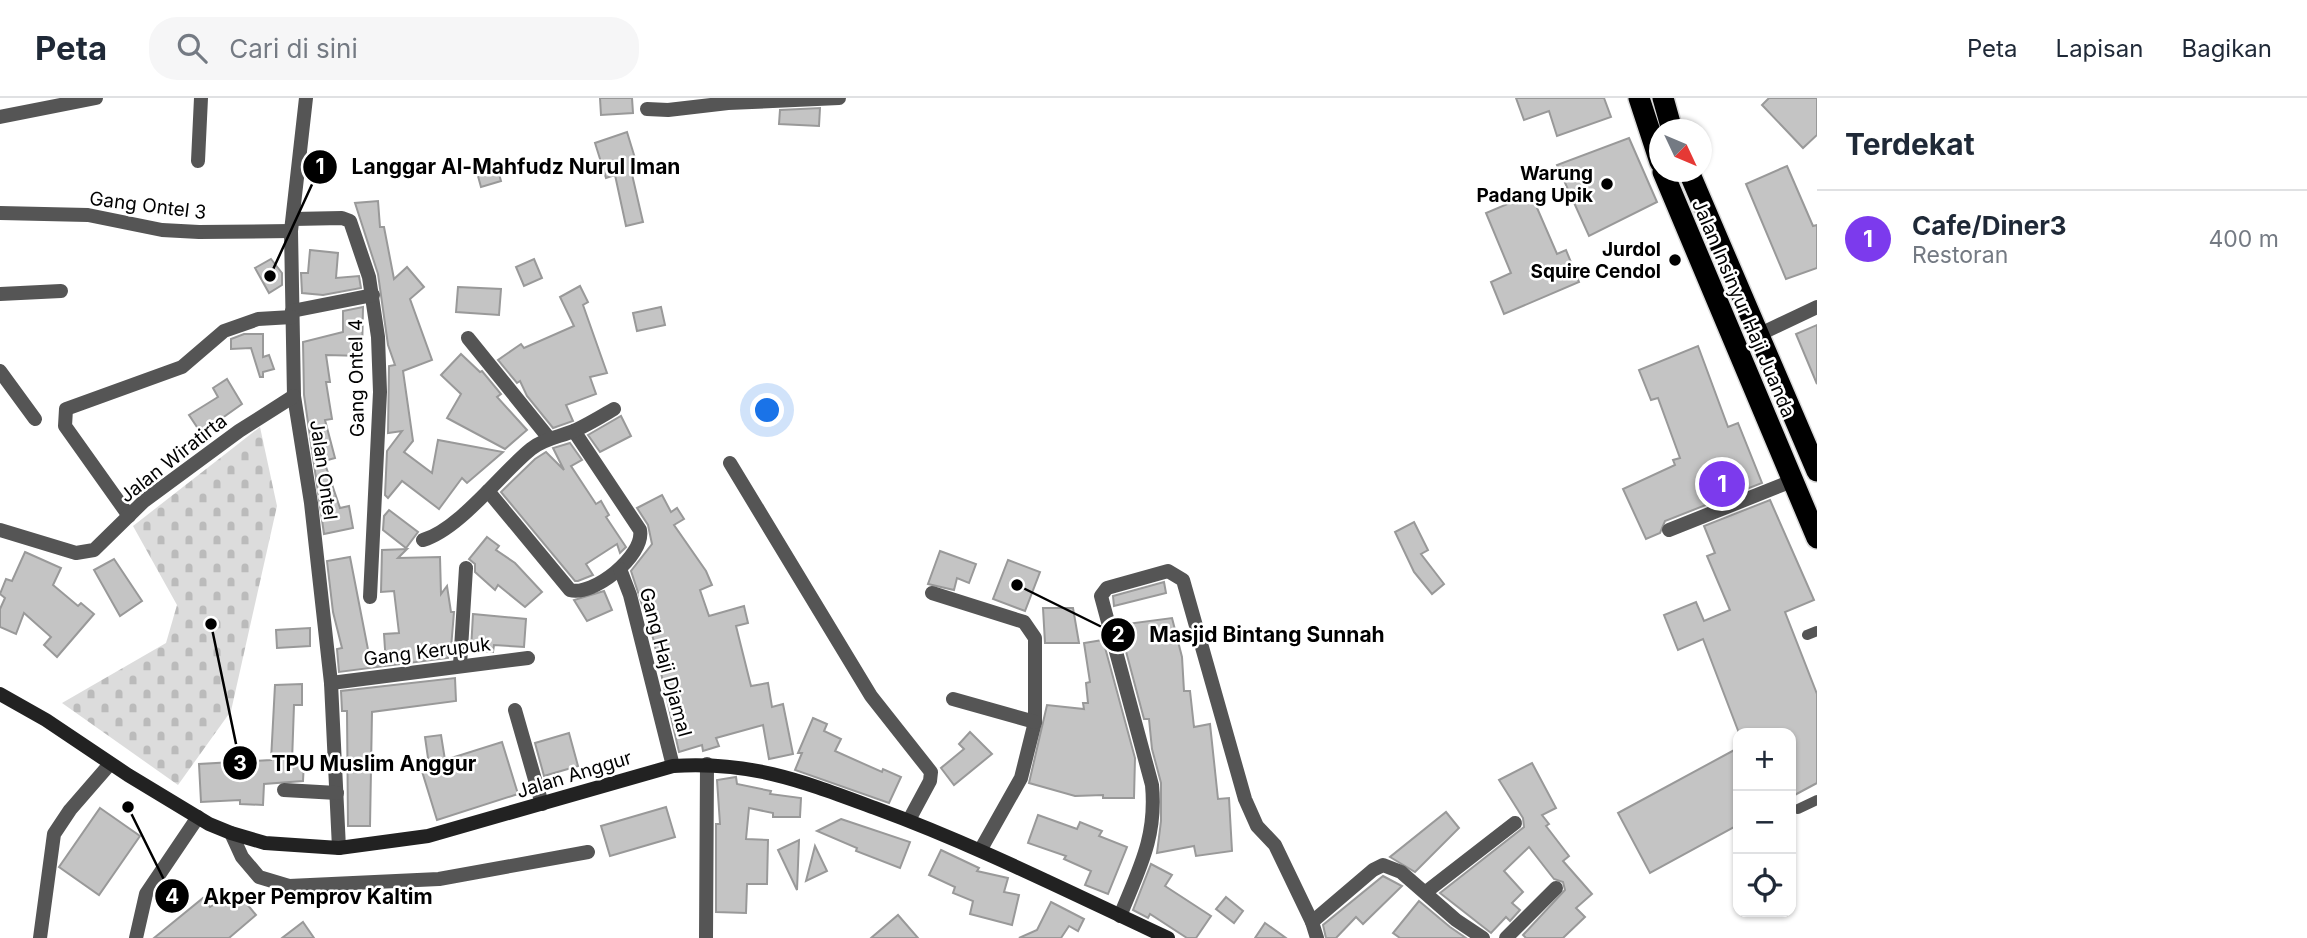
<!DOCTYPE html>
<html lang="id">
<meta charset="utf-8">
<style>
:root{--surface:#fff;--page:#f6f6f7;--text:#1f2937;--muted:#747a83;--line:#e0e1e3;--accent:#7c3aed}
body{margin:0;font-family:Inter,sans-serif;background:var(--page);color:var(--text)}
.controls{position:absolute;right:21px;bottom:21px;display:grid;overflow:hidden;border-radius:14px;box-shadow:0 2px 5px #0004}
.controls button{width:63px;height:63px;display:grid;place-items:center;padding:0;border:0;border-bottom:2px solid var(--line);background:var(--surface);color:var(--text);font:35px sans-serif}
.compass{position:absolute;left:1649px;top:21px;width:63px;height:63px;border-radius:50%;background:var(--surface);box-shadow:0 2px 5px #0004;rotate:134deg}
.you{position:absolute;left:768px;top:313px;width:24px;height:24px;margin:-18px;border:5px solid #fff;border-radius:50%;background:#1a73e8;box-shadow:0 0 0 10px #1a73e833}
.badge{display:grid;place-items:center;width:46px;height:46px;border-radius:50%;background:var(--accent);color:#fff;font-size:23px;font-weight:700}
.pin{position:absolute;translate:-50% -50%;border:4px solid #fff;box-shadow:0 2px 7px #0006}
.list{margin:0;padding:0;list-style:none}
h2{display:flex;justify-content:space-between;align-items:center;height:91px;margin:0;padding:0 28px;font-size:30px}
h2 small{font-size:23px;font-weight:400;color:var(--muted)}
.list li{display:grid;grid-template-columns:46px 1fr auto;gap:21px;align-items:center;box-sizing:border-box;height:98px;padding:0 28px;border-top:2px solid var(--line)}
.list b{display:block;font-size:26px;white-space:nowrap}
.list p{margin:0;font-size:23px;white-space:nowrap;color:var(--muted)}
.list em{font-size:23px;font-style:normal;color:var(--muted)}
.icon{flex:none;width:38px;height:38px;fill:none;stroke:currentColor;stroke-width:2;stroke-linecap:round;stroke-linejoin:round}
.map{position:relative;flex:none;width:1817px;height:840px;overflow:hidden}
header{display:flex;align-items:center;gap:42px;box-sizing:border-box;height:98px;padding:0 35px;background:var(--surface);border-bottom:2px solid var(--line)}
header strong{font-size:33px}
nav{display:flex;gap:38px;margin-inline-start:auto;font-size:24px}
.search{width:490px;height:63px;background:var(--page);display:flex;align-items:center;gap:18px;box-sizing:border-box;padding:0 24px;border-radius:28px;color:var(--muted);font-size:26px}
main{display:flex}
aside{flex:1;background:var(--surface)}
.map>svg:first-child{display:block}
</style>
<header>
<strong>Peta</strong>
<div class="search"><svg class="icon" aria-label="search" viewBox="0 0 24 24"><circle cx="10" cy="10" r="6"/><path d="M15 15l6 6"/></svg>Cari di sini</div>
<nav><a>Peta</a><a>Lapisan</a><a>Bagikan</a></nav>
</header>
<main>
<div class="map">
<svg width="1817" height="840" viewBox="0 0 1817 840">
<defs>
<pattern id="cemetery-stones" width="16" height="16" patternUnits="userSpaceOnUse" patternTransform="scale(1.75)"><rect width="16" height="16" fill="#dcdcdc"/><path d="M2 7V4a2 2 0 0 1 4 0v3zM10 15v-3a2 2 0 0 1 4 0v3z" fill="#bbb"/></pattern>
</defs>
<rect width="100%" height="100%" fill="#fff"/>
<path fill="url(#cemetery-stones)" d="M260 329 277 408 231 613 178 687 62 605 166 545 177 507 133 428Z"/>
<g fill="#c4c4c4" stroke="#999" stroke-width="2">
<path d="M600 0H632L633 15 601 17Z"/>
<path d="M1516 0H1604L1611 19 1557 38 1549 13 1524 22Z"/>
<path d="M1769 0H1817V37L1803 50 1762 7Z"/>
<path d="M820 10 819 28 779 26 780 12Z"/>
<path d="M627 34 638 70 631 72 643 124 626 128 615 77 606 80 595 45Z"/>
<path d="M1629 40 1657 104 1589 138 1557 67Z"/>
<path d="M496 65 501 83 481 89 476 71Z"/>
<path d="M1787 68 1813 128 1817 127V170L1786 181 1746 86Z"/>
<path d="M1531 96 1557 156 1566 152 1579 184 1504 216 1491 184 1511 175 1486 115Z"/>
<path d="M378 103 380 129H384L394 181 407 169 424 189 410 201 432 262 403 273 413 343 404 354 432 375 438 342 503 354 467 385 462 380 439 411 402 383 388 400 385 397 387 353 402 333 388 335 389 268 395 267 388 247 378 176 355 105Z"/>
<path d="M310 152 338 155 336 180 359 178 361 190 323 197 302 195 301 175H308Z"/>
<path d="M271 161 282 175V187L269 195 255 170Z"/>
<path d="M534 161 542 180 524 188 516 169Z"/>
<path d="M580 188 588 204 583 207 607 275 590 279 596 296 566 307 573 323 553 330 527 298 520 283 517 285 498 262 521 246 524 250 574 228 560 199Z"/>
<path d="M458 189 501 191 499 217 456 214Z"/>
<path d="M363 209 362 258 326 257 330 284H326L332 321 325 322 335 360 324 363 340 410 349 408 353 430 324 436 304 297 303 244 343 234V213Z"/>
<path d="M661 209 665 227 637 233 633 215Z"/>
<path d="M1817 227V286L1796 236Z"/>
<path d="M244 236H263V259L269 257 274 271 263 274V279H260L251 250 231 251V241Z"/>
<path d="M1698 248 1728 329 1738 325 1762 385 1665 423 1660 435 1646 441 1623 391 1675 367 1673 362 1680 360 1658 300 1651 302 1639 272Z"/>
<path d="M461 256 480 274 482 273 501 296 497 299 527 332 505 351 447 320 461 296 441 277Z"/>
<path d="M227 281 242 306 201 335 189 317 218 299 213 290Z"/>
<path d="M621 318 631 338 600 354 588 337Z"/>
<path d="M570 345 582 362 571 368 596 406 601 403 609 417 606 419 626 449 620 455 617 446 586 466 593 477 578 483H575L501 394 535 361 546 354 564 372 553 350Z"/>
<path d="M662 397 671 414 677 410 684 421 674 427 706 473 712 487 700 492 709 518 744 508 748 525 736 528 751 588 768 585 772 609 783 606 793 656 769 661 763 627 716 640 719 648 703 653 702 647 679 654 653 540 631 473 652 446 648 427 637 410Z"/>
<path d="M1770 402 1814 502 1785 514 1817 596V685L1791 699V635H1739L1703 541 1678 552 1664 517 1696 504 1704 523 1730 512 1707 458 1715 455 1704 428Z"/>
<path d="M389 412 418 434 406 450 383 432 384 418Z"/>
<path d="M1414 424 1428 452 1421 456 1444 486 1432 496 1414 474 1395 434Z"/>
<path d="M487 439 499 448 496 452 515 465 542 494 525 509 498 487 495 492 475 474V466L469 461Z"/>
<path d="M407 451 398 460 440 459 441 496 447 488 451 514H454L451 550 447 549 448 560 339 574 337 551 342 550 333 514 327 463 350 459 371 567 386 566 384 536 399 535 394 493 381 494 382 452Z"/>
<path d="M940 453 976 466 969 485 957 480 954 492 928 486Z"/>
<path d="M25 454 61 470 53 487 78 508 81 505 94 516 57 559 44 547 51 539 24 515 16 536 0 529V511L5 500 0 496 6 481 12 483Z"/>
<path d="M114 461 142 503 120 518 94 472Z"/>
<path d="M1008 462 1040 474 1025 513 993 501Z"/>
<path d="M1164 484 1166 495 1114 508 1113 498Z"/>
<path d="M604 493 612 512 587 523 574 502Z"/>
<path d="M1043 510H1073L1079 545H1045Z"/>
<path d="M473 516 526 521 524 549 494 547 493 554 471 552Z"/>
<path d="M1172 520 1182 559 1184 593H1190L1194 629 1210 626 1218 701 1229 700 1232 753 1196 758 1194 748 1157 755 1161 723V685L1152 651 1149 621H1144L1119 527Z"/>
<path d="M310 530V548L277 550 276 532Z"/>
<path d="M1103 542 1135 660 1134 700H1103V697L1075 698 1029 685 1047 607 1084 611 1083 605H1088L1086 585 1090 584 1084 545Z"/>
<path d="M455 580 456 603 372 614 370 728H348L347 613H342L341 593Z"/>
<path d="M302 586V607H294L292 664H304L303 683 264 686 263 707 240 706V702L201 704 199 666 271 662 275 587Z"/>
<path d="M813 620 827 626 824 633 841 641 835 653 882 674 883 671 901 679 889 705 795 672 802 655H798Z"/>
<path d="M970 634 992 656 954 687 941 670 964 651 959 646Z"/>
<path d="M569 635 578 668 544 678 535 645Z"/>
<path d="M441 637 445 662 502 644 518 696 437 722 421 670 429 667 425 639Z"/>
<path d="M1738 650V727L1650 775 1618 715Z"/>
<path d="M1532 665 1556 710 1542 717 1549 726 1546 728 1569 758 1563 763 1592 796 1576 810 1585 819 1563 840H1526L1523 837 1565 792 1563 784 1554 781 1529 749 1504 773 1523 794 1512 805 1520 812 1510 823 1506 819 1491 835 1440 795 1524 729 1523 720 1499 682Z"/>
<path d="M736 679 737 686 771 693 770 696 801 700 800 719H773V715L749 710 746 741 768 742 767 786H747L746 815 716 814V726H720L717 682Z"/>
<path d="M666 709 675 739 610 758 601 728Z"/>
<path d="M100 710 140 738 99 797 59 769Z"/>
<path d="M1446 714 1459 730 1415 774 1390 759Z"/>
<path d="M1038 717 1077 731 1080 724 1102 733 1099 738 1127 749 1108 796 1085 787 1091 773 1064 761 1066 758 1028 745Z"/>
<path d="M841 721 910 744 900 770 856 753 857 750 817 733Z"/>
<path d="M799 742 797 792 778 752Z"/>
<path d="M815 748 827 773 806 783Z"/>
<path d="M941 752 979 770 977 773 1008 780 1004 794 1019 797 1012 827 970 816 973 803 953 795 955 789 929 777Z"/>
<path d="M1151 766 1172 777 1165 788 1211 818 1196 840H1187L1150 816 1148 820 1133 812Z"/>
<path d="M1383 778 1402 788 1363 826 1356 819 1336 840H1326L1323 827Z"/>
<path d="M229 797 235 806 242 800 256 817 229 840H154L203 800 210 809Z"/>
<path d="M1226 799 1243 813 1234 825 1216 811Z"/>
<path d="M1419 803 1450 829 1466 840H1400L1393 835Z"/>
<path d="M1051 804 1084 821 1078 833 1069 828 1061 840H1019L1037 832Z"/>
<path d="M898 817 918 840H871Z"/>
<path d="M303 824 314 840H282Z"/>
<path d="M1265 825 1286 840H1255Z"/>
</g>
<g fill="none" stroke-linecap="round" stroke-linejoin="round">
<g stroke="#dbdbdb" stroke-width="24">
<g id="highway">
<path d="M1639 0 1660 64"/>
<path d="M1663 0 1672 32"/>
<path d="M1663 74 1817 440"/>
<path d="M1689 74 1817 373"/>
</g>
</g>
<g stroke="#555" stroke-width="10">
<path d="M1807 537 1817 533"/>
<path d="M1798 711 1817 702"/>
</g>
<g stroke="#555" stroke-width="14">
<path d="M306 0 291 133 294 298 311 405 331 585 339 750"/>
<path d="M647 11 668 12 728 5 839 0"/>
<path d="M0 19 96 0"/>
<path d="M198 63 201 0"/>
<path d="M0 115 88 117 162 132 199 134 291 133"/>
<path d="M293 121 342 120 350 123 369 179 378 239 380 294 370 499"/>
<path d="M0 196 61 193"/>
<path d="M292 213 373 197"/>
<path d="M1758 237 1817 209"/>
<path d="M468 240 548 339"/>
<path d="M0 273 35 321"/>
<path d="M730 365 871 598 931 674 930 683 909 722"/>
<path d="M488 393 570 492C592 499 645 458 640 432L574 333"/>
<path d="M129 418 65 328 66 311 182 269 224 233 258 221 292 219"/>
<path d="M0 432 76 455 94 452 144 403 239 333 294 298"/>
<path d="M1669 432 1792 383"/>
<path d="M423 442C460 431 501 375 531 351 545 340 560 339 576 332 589 326 602 318 614 311"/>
<path d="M620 471 630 497 673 668"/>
<path d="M932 495 1024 524 1035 540V624L1021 680 981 751"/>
<path d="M460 567 466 470"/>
<path d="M331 585 528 560"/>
<path d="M953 601 1035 624"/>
<path d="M515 612 542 706"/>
<path d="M284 692 337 695"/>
<path d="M231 735 242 759 259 779 289 788 439 781 588 754"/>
<path d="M1426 794 1515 725"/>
<path d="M1120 818C1139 771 1157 739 1152 687L1101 498 1107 490 1168 473 1183 482 1245 701 1257 728 1275 747 1312 824"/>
<path d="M40 840 54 736 70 712 110 666"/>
<path d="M136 840 146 796 198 719"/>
<path d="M706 840 707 666"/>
<path d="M1317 840 1312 824 1373 772 1383 767 1401 774 1456 822 1483 840"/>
<path d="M1506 840 1556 790"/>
</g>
<path stroke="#222" stroke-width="14" d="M0 596 46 622 128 677 209 726 231 735 265 745 339 750 428 738 673 668C752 663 802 683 875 710 976 747 1071 795 1168 840"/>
<use href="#highway" stroke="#000" stroke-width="21"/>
</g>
<g fill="#000" stroke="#fff" stroke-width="2.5">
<circle cx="1607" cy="86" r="7"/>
<circle cx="1675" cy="162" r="7"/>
</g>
<g text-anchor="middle" stroke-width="5" stroke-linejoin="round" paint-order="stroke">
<g font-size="19" font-weight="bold" fill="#000" stroke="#fff" text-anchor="end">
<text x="1593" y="82">Warung<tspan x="1593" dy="22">Padang Upik</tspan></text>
<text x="1661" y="158">Jurdol<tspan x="1661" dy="22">Squire Cendol</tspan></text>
</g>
<g font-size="19" fill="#000" stroke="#fff">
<text transform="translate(148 107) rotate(7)" y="7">Gang Ontel 3</text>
<text transform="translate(1744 210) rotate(67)" y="7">Jalan Insinyur Haji Juanda</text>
<text transform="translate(356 280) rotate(-91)" y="7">Gang Ontel 4</text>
<text transform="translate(173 360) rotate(-38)" y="7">Jalan Wiratirta</text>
<text transform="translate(324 372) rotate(82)" y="7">Jalan Ontel</text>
<text transform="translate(427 553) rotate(-7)" y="7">Gang Kerupuk</text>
<text transform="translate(666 564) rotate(75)" y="7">Gang Haji Djamal</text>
<text transform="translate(574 676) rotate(-17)" y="7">Jalan Anggur</text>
</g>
</g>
<path fill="none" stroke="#000" stroke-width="2.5" d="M270 178L320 69M1017 487L1118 537M211 526L240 665M128 709L172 798"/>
<g fill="#000" stroke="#fff" stroke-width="2.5">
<circle cx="270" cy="178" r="7"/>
<circle cx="1017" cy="487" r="7"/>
<circle cx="211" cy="526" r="7"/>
<circle cx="128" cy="709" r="7"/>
<circle cx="320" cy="69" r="18"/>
<circle cx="1118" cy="537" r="18"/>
<circle cx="240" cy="665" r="18"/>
<circle cx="172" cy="798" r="18"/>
</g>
<g font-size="21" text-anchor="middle" font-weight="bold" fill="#fff">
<text x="320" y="76">1</text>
<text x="1118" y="544">2</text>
<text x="240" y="673">3</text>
<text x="172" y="806">4</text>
</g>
<g font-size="21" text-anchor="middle" font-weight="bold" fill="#000" stroke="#fff" stroke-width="5" stroke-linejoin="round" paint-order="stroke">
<text x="516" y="76">Langgar Al-Mahfudz Nurul Iman</text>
<text x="1267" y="544">Masjid Bintang Sunnah</text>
<text x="374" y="673">TPU Muslim Anggur</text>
<text x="318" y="806">Akper Pemprov Kaltim</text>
</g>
</svg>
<div class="controls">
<button>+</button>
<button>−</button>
<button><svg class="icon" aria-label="locate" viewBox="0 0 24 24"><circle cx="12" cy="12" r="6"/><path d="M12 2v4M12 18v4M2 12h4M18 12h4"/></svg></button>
</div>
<svg class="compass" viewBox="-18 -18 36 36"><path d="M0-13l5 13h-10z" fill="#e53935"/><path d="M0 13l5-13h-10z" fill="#747a83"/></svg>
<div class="you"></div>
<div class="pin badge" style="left:1722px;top:386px">1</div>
</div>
<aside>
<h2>Terdekat<small></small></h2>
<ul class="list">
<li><span class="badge">1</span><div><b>Cafe/Diner3</b><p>Restoran</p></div><em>400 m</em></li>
</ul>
</aside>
</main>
